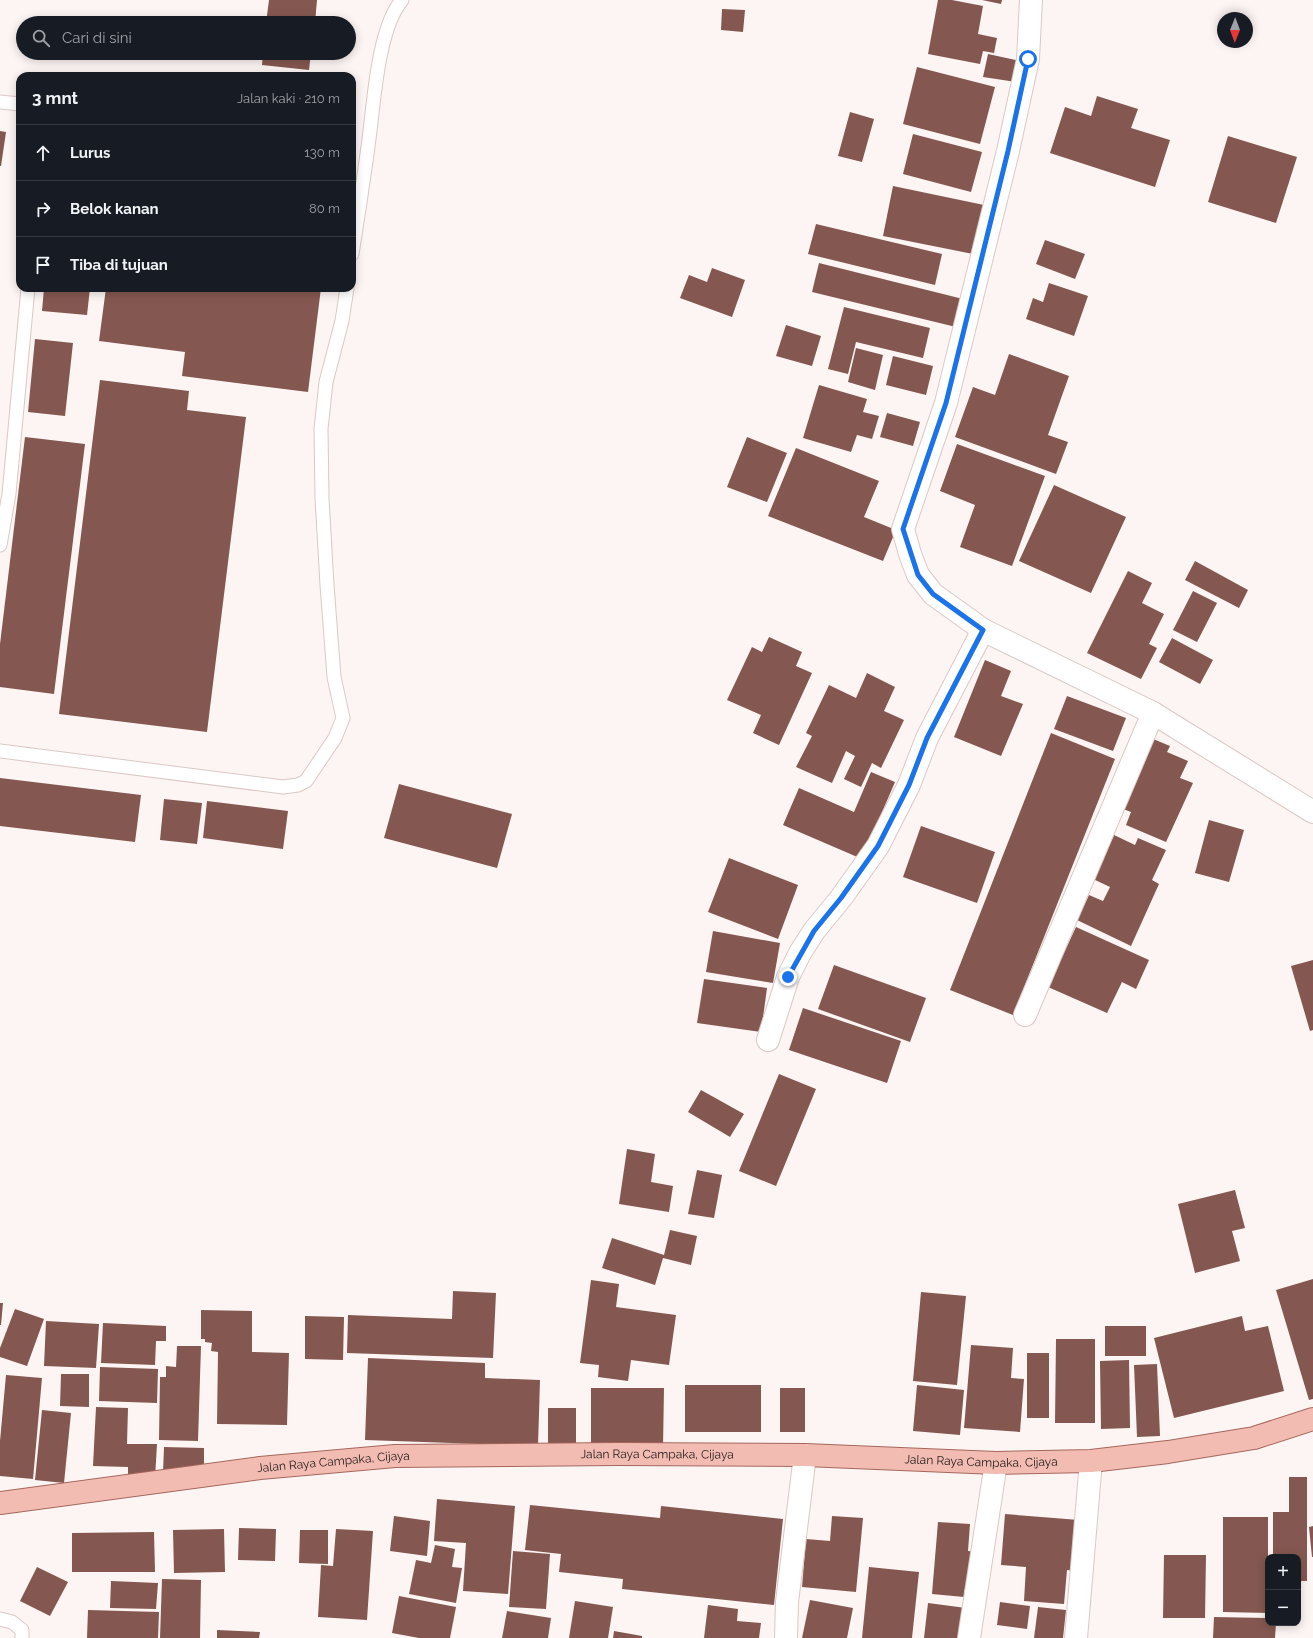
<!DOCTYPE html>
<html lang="id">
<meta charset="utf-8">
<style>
:root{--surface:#171b24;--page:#242831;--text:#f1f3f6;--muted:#9ea1a6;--line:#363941}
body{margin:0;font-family:Raleway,sans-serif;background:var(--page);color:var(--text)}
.controls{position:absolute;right:12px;bottom:12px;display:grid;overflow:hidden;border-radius:8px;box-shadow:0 2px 10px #0003}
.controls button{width:36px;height:36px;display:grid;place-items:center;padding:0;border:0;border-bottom:1px solid var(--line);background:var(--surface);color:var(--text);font:20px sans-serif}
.compass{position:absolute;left:1217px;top:12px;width:36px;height:36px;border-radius:50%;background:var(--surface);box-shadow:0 2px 10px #0003;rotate:181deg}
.stop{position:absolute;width:12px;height:12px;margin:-9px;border:3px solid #1a73e8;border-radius:50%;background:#fff}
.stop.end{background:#1a73e8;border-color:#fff;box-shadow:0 1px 4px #0008}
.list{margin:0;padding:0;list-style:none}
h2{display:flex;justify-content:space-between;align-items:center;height:52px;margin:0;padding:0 16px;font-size:17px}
h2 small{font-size:13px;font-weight:400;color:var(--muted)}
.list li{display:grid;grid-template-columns:26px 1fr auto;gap:12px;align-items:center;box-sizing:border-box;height:56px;padding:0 16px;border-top:1px solid var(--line)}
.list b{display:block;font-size:15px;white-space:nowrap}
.list em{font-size:13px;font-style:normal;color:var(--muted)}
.icon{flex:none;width:22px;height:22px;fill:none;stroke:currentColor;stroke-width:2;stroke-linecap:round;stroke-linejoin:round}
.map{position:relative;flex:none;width:1313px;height:1638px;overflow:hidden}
.search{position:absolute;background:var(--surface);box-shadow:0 2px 10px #0003;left:16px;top:16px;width:340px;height:44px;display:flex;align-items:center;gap:10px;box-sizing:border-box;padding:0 14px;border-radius:22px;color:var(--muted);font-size:15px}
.panel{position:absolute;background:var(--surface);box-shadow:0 2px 10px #0003;left:16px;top:72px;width:340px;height:220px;border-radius:12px}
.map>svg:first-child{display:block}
</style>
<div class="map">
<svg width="1313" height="1638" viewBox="0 0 1313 1638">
<rect width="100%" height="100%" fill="#fdf5f4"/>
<g fill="#845850">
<path d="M269 0H317L315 23H266Z"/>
<path d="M938 0H952L983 6 978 34 997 38 994 53 983 51 980 64 928 54Z"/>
<path d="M982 0H1002L1001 4Z"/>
<path d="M722 9 745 10 743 32 721 30Z"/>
<path d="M263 53H311L309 70 262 65Z"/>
<path d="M988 54 1020 61 1016 82 983 77Z"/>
<path d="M917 67 995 87 980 144 903 124Z"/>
<path d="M1097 96 1138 109 1131 128 1170 140 1155 187 1050 153 1065 107 1091 116Z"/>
<path d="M850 112 874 119 862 162 838 156Z"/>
<path d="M0 131 6 132 1 166H0Z"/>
<path d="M913 134 982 152 971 192 903 174Z"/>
<path d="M1228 136 1297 157 1276 223 1208 202Z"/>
<path d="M893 186 984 205 973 254 883 236Z"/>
<path d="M816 224 942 254 935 285 808 254Z"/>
<path d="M1045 240 1085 254 1075 279 1036 264Z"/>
<path d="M819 263 963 299 956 327 812 292Z"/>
<path d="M712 268 745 280 732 317 680 298 689 275 707 282Z"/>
<path d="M1049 283 1088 296 1074 336 1026 319 1033 298 1043 302Z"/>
<path d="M44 288H90L87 315 42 311Z"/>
<path d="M106 288H321L308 392 182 376 185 352 99 341Z"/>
<path d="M844 307 930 328 923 358 856 342 848 374 828 369Z"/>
<path d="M786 325 821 336 812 366 776 356Z"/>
<path d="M35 339 73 343 65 416 28 412Z"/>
<path d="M856 348 883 355 875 390 848 382Z"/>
<path d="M1009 354 1069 376 1048 435 1068 442 1056 474 955 437 973 387 995 395Z"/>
<path d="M893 356 933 366 926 395 886 385Z"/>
<path d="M100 380 189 391 187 410 246 417 207 732 59 714Z"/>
<path d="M819 385 867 399 863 412 879 416 872 439 857 435 851 452 803 438Z"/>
<path d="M887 413 920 422 913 446 880 437Z"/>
<path d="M25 437 85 444 54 694 0 687V644Z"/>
<path d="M747 437 787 453 767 502 727 487Z"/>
<path d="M957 444 1045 476 1012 566 960 547 975 505 940 491Z"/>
<path d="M796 448 879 481 864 517 896 530 883 561 768 516Z"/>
<path d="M1054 485 1126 517 1091 593 1019 561Z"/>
<path d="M1195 561 1248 590 1239 608 1185 580Z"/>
<path d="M1128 571 1152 583 1142 603 1164 614 1149 644 1157 648 1141 679 1087 653Z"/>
<path d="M1193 591 1217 603 1197 642 1173 630Z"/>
<path d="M769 637 802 652 796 666 812 673 779 745 753 733 761 715 727 700 752 647 762 652Z"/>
<path d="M1172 638 1213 660 1200 684 1159 662Z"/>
<path d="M985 660 1011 671 1001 696 1023 704 1001 756 954 737Z"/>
<path d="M867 673 895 687 884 711 904 720 881 768 872 763 861 787 844 779 855 756 846 751 832 783 796 767 812 736 806 733 829 685 856 698Z"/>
<path d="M1067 696 1126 718 1113 751 1054 729Z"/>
<path d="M1051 733 1115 759 1013 1015 950 990Z"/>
<path d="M1146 736 1170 746 1167 752 1188 761 1180 778 1193 783 1166 842 1126 825 1131 812 1115 806Z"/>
<path d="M871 772 895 782 862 859 783 825 799 788 854 812Z"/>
<path d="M0 778 141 795 135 842 0 826Z"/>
<path d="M399 784 512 814 497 868 384 838Z"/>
<path d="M164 799 202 803 197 844 160 840Z"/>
<path d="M207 801 288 811 283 849 203 838Z"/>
<path d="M1209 820 1244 830 1229 882 1195 873Z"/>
<path d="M921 826 995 852 977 903 903 877Z"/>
<path d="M1114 835 1135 845 1138 838 1166 850 1152 880 1159 884 1131 946 1077 920 1089 895 1103 901 1110 887 1093 879Z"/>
<path d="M729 858 798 885 778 939 708 912Z"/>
<path d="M1076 927 1149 960 1136 989 1122 982 1107 1013 1048 987Z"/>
<path d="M713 931 780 943 773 983 706 972Z"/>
<path d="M1313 960V1030L1310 1031 1291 966Z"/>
<path d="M834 965 926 998 910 1042 818 1009Z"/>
<path d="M704 979 767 988 761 1032 697 1023Z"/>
<path d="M803 1008 901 1041 887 1083 789 1050Z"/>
<path d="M779 1074 816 1089 776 1186 739 1171Z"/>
<path d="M701 1090 744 1114 730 1137 688 1112Z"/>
<path d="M627 1149 655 1154 651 1182 673 1186 669 1212 619 1204Z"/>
<path d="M697 1170 722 1175 714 1218 688 1214Z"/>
<path d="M1235 1190 1245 1228 1232 1231 1240 1261 1195 1273 1178 1204Z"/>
<path d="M670 1230 697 1236 691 1265 663 1258 655 1285 602 1268 612 1238 664 1255Z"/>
<path d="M1313 1279V1399L1309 1400 1276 1290Z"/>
<path d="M591 1280 619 1284 616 1307 676 1315 669 1365 631 1360 628 1381 598 1377 599 1365 580 1363Z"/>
<path d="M453 1291 496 1293 493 1358 347 1353 348 1315 452 1319Z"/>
<path d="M921 1292 966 1296 957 1385 913 1381Z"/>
<path d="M0 1303H3L1 1325H0Z"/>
<path d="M15 1309 44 1319 27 1366 0 1357V1348Z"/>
<path d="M201 1310 252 1311V1352L289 1353 287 1425 217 1424 218 1352 211 1351 212 1343 205 1342V1339H201Z"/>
<path d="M305 1316 344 1317 343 1360 305 1359Z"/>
<path d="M1242 1316 1245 1331 1268 1326 1284 1391 1174 1418 1154 1338Z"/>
<path d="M46 1321 99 1324 96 1368 44 1366Z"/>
<path d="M103 1323 166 1326V1341H156L155 1365 101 1363Z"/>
<rect x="1105" y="1326" width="41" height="30"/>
<path d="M1056 1339H1095V1423H1055Z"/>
<path d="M971 1345 1013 1348 1011 1378 1024 1379 1020 1432 964 1428Z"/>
<path d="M177 1346H201L198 1441 159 1440 160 1377H166V1366L176 1367Z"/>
<rect x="1027" y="1353" width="22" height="65"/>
<path d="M368 1358 485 1363V1378L540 1380 538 1446 365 1440Z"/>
<path d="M1129 1360 1130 1428 1101 1429 1100 1361Z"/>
<path d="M1157 1364 1160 1436 1137 1437 1134 1365Z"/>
<path d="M100 1367 158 1369 157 1403 99 1401Z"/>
<path d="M61 1374H89V1407L60 1406Z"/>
<path d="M6 1375 42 1378 33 1479 0 1476V1441Z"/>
<rect x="685" y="1385" width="76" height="47"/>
<path d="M917 1385 964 1390 960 1435 913 1431Z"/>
<path d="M591 1388H664L663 1448H591Z"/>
<rect x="780" y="1388" width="25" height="44"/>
<path d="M96 1407 128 1408 127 1444H157L155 1478 128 1477V1467L93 1466Z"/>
<rect x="548" y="1408" width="28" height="37"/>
<path d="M42 1410 71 1413 64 1483 35 1480Z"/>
<path d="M164 1447 204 1448V1474L163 1473Z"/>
<path d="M1289 1477H1307V1581H1298V1557H1273V1512H1289Z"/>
<path d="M437 1499 515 1506 508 1594 463 1591 466 1543 434 1541Z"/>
<path d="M530 1505 660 1518 661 1506 783 1519 774 1605 622 1589 623 1579 559 1572 561 1554 525 1550Z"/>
<path d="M1005 1514 1079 1520 1075 1571 1067 1570 1064 1604 1024 1601 1026 1567 1001 1565Z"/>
<path d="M394 1516 430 1521 427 1556 390 1551Z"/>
<path d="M832 1516 863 1518 856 1592 802 1587 806 1539 830 1541Z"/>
<path d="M1223 1517H1268V1613L1223 1612Z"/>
<path d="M938 1522 970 1524 968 1551 978 1552 975 1590H964V1597L932 1594Z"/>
<path d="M1313 1526V1557H1312L1309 1527Z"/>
<path d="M239 1528 276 1529 275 1561 238 1560Z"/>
<path d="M224 1529 225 1572 174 1573 173 1530Z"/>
<path d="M336 1529 373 1531 367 1620 318 1617 321 1565 333 1566Z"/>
<path d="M300 1530H328V1564L299 1563Z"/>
<path d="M154 1532 155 1572H72V1533Z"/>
<path d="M435 1545 455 1549 452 1567 462 1568 456 1603 409 1594 416 1560 431 1563Z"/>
<path d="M513 1551 550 1554 546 1609 509 1607Z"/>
<path d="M1164 1555H1206L1205 1618H1163Z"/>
<path d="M37 1567 68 1582 50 1616 20 1601Z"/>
<path d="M869 1567 919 1572 912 1638H862Z"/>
<path d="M162 1579 201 1580 200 1638H160Z"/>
<path d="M111 1581 158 1583 156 1609 110 1608Z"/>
<path d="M399 1596 456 1607 450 1638H419L392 1633Z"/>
<path d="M810 1600 853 1608 847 1638H802Z"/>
<path d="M575 1601 613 1607 608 1638H569Z"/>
<path d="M1000 1602 1030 1606 1027 1629 997 1625Z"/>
<path d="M928 1603 966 1608 962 1638H924Z"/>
<path d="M708 1605 738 1609 737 1621 761 1623 759 1638H704Z"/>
<path d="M1038 1607 1066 1610 1063 1638H1034Z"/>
<path d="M88 1610 159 1612 158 1638H87Z"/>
<path d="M507 1611 551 1618 548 1638H502Z"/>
<path d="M1214 1617 1268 1618V1623H1276L1275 1638H1213Z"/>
<path d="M217 1630 260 1632 259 1638H217Z"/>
<path d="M614 1631 642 1636V1638H613Z"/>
</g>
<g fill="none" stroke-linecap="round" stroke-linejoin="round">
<g stroke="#dac8c5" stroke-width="15">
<g id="service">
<path d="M0 102 20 104"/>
<path d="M352 254C358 216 364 177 369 139 374 101 378 28 402 0"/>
<path d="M0 545 9 494 28 288"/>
<path d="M0 751 283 787 298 785 306 781 335 738 343 718 334 677 327 585 322 498 321 429 326 382 342 321 347 288"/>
<path d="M0 1619 12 1622 22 1630V1638"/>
</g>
</g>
<g stroke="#dac8c5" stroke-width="24">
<g id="minor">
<path d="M1031 0 1028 59 1008 151 946 403 903 529 910 554 918 575 933 594 983 630 1153 713 1313 812"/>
<path d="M1025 1015 1153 713"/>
<path d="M768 1040 788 977 800 953 814 931 841 898 878 846 909 785 927 738 983 630"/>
<path d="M786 1638 787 1602 805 1455"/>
<path d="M969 1638 996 1463"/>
<path d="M1076 1638 1091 1461"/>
</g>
</g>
<g stroke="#a5675c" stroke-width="24">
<g id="primary">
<path id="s1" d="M0 1503 260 1468 395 1456 617 1454 805 1455 996 1463 1091 1461 1168 1452 1254 1438 1313 1419"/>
</g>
</g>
<use href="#service" stroke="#fff" stroke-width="13"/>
<use href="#minor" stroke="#fff" stroke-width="22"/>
<use href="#primary" stroke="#f3bcb3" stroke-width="22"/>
</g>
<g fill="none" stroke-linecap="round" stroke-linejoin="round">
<path stroke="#1a73e8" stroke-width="5" d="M788 977 814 931 841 898 878 846 909 785 927 738 983 630 933 594 918 575 903 529 946 403 1008 151 1028 59"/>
</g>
<g text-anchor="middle" stroke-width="4" stroke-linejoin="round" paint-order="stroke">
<g font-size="12" fill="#221b1a" stroke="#fff">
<text dy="4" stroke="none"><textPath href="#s1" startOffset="660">Jalan Raya Campaka, Cijaya</textPath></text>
<text dy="4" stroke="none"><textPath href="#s1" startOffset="984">Jalan Raya Campaka, Cijaya</textPath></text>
<text dy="4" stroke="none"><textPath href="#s1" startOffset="336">Jalan Raya Campaka, Cijaya</textPath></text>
</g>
</g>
</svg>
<div class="controls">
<button>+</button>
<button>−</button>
</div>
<svg class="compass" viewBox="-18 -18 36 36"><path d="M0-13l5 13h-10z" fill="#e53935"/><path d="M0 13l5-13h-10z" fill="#9ea1a6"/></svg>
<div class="stop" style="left:1028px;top:59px"></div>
<div class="stop end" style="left:788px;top:977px"></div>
<div class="search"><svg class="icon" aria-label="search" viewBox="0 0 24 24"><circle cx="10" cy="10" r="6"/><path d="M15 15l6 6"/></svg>Cari di sini</div>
<section class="panel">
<h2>3 mnt<small>Jalan kaki · 210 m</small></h2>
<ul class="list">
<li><svg class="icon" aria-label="ahead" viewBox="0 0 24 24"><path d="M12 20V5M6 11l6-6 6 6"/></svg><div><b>Lurus</b></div><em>130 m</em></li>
<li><svg class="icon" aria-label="right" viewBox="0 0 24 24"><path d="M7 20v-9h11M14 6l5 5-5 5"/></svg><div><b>Belok kanan</b></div><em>80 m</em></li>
<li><svg class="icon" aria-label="arrive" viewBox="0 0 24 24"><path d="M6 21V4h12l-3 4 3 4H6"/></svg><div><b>Tiba di tujuan</b></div></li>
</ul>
</section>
</div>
